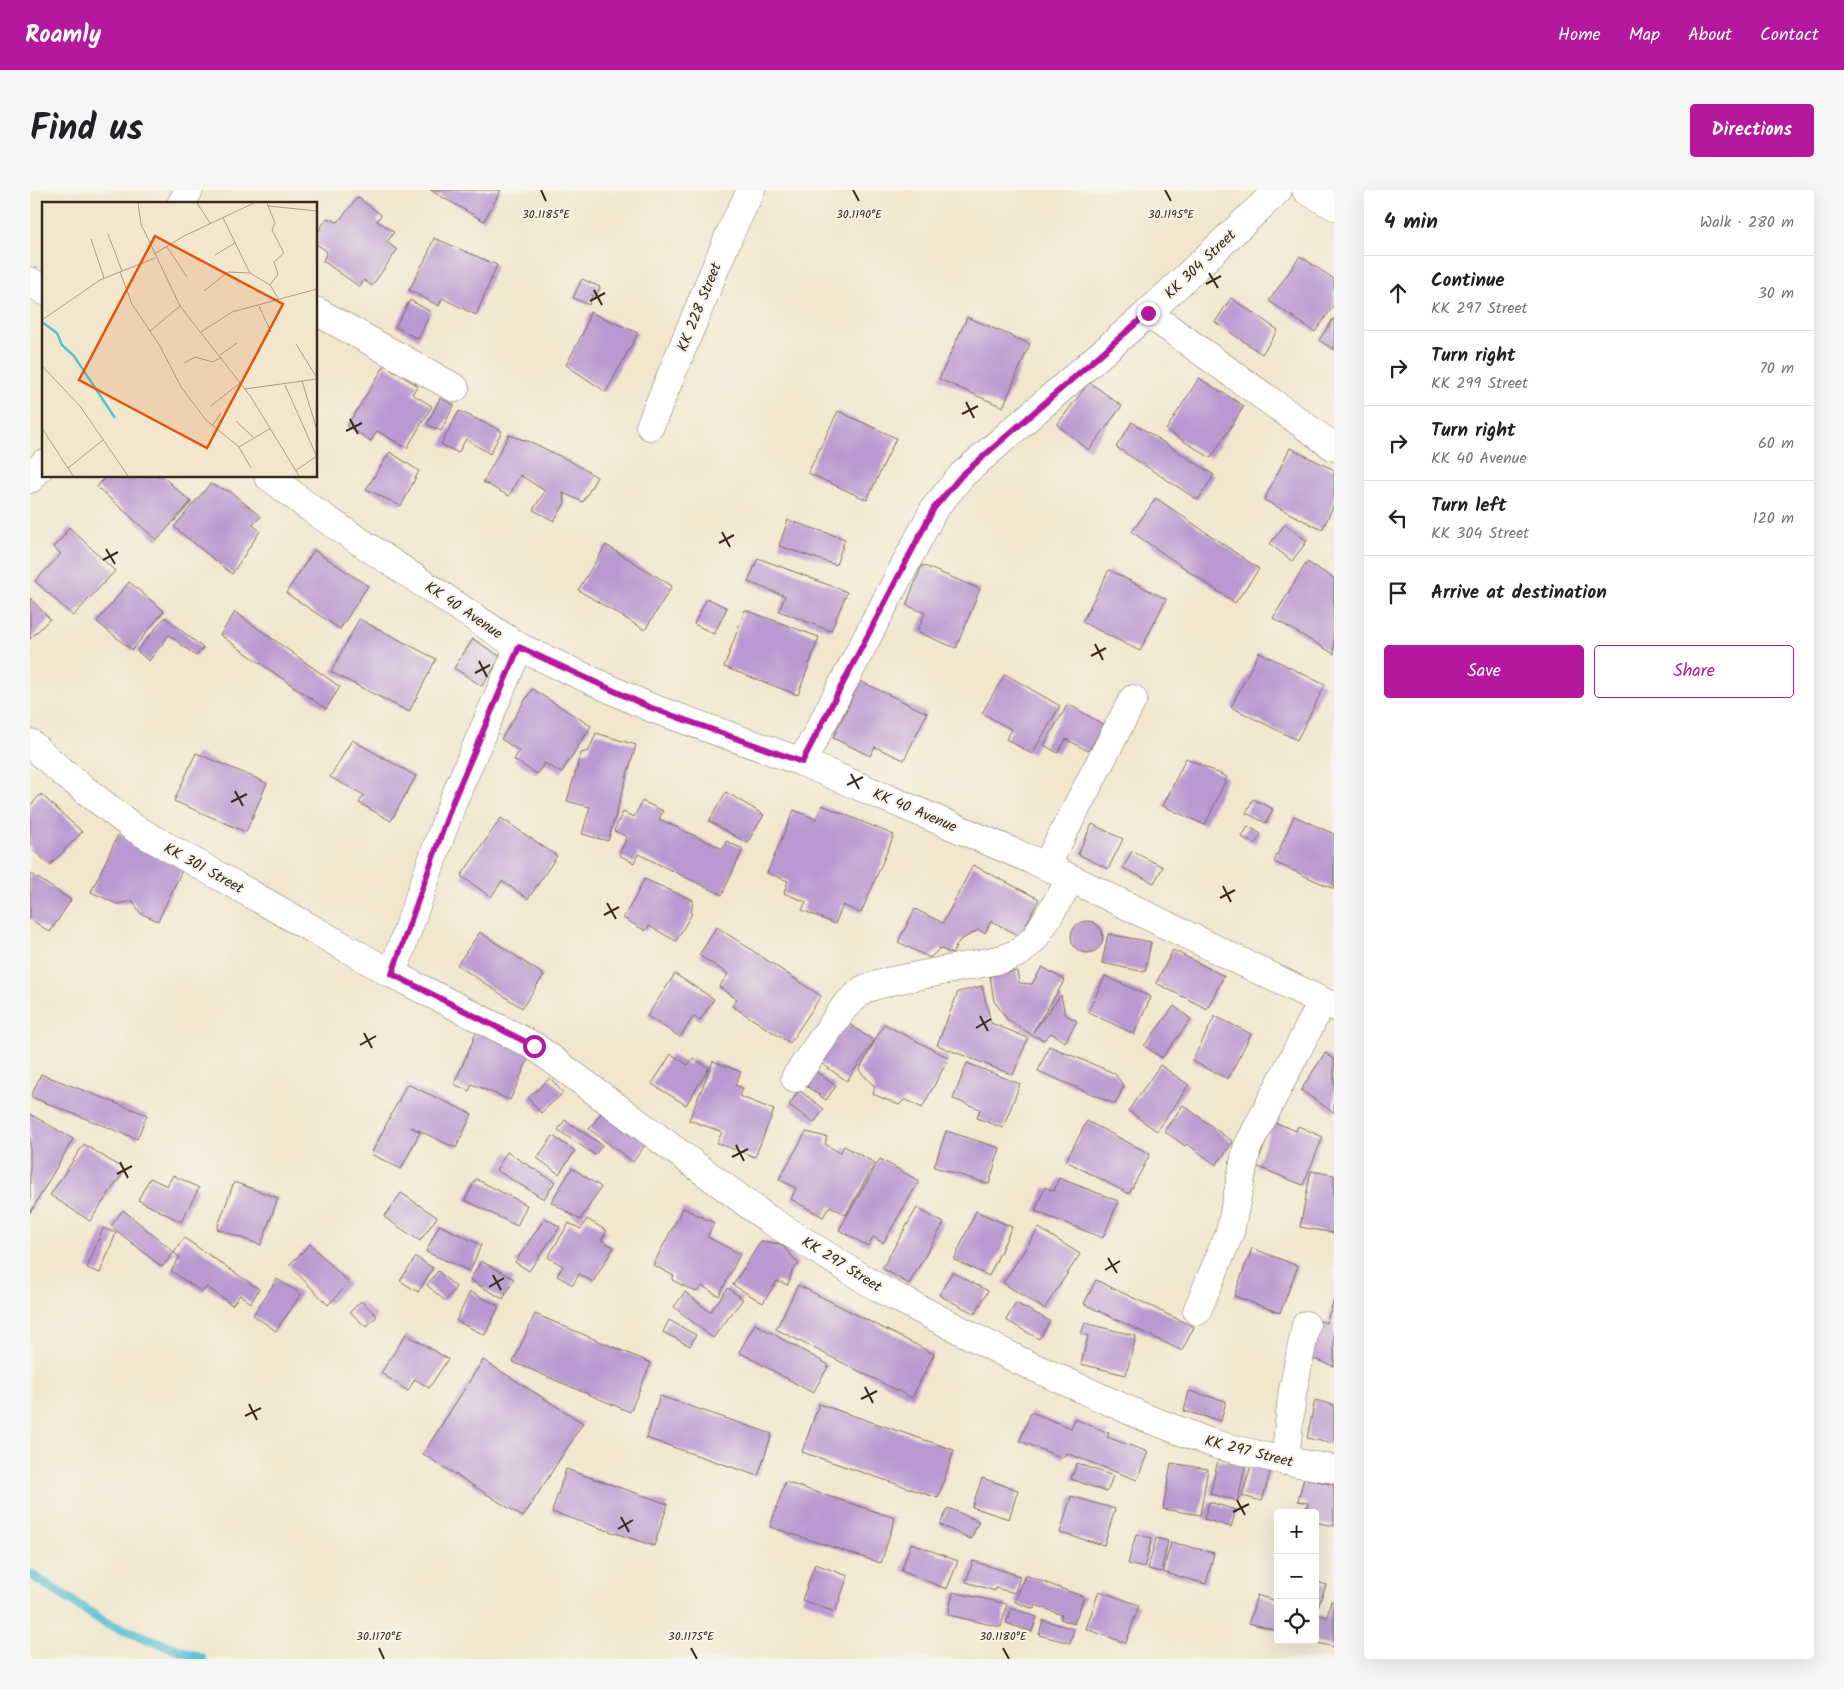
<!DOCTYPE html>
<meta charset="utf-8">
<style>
:root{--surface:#fff;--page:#f6f6f6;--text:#202124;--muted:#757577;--line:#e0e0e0;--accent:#b5179e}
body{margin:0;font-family:Kalam,sans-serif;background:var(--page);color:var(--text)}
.controls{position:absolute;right:15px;bottom:15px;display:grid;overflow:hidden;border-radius:5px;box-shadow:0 5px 20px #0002}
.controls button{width:45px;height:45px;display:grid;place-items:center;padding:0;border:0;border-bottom:1px solid var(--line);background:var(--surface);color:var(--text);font:25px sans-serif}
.stop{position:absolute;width:15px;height:15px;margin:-11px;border:4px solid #b5179e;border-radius:50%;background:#fff}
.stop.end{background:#b5179e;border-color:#fff;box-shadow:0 1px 5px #0008}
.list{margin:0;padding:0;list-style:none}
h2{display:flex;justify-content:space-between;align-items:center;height:65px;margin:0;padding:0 20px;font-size:21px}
h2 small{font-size:16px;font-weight:400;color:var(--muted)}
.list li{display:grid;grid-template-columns:32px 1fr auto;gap:15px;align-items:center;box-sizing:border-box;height:75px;padding:0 20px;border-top:1px solid var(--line)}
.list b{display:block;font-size:19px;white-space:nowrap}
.list p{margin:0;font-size:16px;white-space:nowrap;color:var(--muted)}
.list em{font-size:16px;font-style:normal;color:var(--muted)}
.actions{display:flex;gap:10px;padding:15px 20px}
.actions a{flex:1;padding:11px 0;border:1px solid var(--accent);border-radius:5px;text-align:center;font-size:18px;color:var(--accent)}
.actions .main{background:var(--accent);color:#fff}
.icon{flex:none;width:28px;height:28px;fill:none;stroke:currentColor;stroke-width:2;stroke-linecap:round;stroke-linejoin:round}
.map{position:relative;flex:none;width:1304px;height:1469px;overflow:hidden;border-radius:5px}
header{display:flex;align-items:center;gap:30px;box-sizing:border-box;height:70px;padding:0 25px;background:var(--accent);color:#fff}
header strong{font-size:24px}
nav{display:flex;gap:28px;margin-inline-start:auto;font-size:18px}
.intro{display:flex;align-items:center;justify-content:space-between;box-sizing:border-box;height:120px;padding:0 30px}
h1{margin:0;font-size:35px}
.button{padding:12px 22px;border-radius:5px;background:var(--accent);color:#fff;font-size:18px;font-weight:700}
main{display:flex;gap:30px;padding:0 30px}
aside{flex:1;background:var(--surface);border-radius:5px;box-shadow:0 5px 20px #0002}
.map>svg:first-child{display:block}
</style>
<header>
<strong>Roamly</strong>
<nav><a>Home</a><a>Map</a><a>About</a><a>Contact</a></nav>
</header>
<div class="intro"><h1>Find us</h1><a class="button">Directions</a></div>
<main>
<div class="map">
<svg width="1304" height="1469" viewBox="0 0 1304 1469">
<rect width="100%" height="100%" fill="#f7f3e8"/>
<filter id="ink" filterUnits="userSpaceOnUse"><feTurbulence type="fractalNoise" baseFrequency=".02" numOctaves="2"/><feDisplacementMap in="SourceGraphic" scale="10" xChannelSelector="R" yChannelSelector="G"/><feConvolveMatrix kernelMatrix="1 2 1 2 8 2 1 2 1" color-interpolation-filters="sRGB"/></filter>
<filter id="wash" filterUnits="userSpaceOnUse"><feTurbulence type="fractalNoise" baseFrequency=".0096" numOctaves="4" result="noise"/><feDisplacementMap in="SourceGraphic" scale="20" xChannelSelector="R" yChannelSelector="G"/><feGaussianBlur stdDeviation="1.12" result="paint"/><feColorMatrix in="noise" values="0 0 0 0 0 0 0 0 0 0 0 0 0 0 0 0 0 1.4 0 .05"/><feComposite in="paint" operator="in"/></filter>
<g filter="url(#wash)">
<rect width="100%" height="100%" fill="#f2e6cd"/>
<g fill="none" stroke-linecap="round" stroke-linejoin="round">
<path stroke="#58c0d4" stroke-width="10" d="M0 1384 76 1433 172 1469"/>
</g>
<g id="blocks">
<g fill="#ba98d1">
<path d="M400 0H471L454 31Z"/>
<path d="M328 7 351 25 347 31 364 42 357 52 367 60 342 96 334 90 330 97 293 71 297 61 286 54V45L297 28 308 32Z"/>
<path d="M404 48 467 75 446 125 412 108 409 116 379 100 398 64Z"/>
<path d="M1270 66 1304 89V115L1285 142 1239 111Z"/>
<path d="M552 89 570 97 566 107 562 105 559 115 543 108Z"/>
<path d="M1201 108 1248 140 1232 164 1185 132Z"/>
<path d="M380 110 401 122 388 149 365 137Z"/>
<path d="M560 122 608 143 576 202 536 175 552 145Z"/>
<path d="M937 127 1000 154 973 217 909 189Z"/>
<path d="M1304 128V160L1289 150Z"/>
<path d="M355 175 388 196 382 204 402 216 377 258 347 241 341 251 317 236Z"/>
<path d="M1169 188 1214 216 1181 268 1136 240Z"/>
<path d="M1059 192 1092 216 1059 260 1027 235Z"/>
<path d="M410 208 424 215 411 241 397 234Z"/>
<path d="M429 221 472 241 460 264 436 249 428 263 411 254Z"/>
<path d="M808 221 866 248 837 310 778 283Z"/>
<path d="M1102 232 1184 285 1168 310 1086 257Z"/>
<path d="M479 245 503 253 540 271 567 287 553 312 533 303 535 313 524 331 503 320 515 301 490 285 479 306 453 292Z"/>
<path d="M1260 258 1304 280V315L1292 340 1234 310Z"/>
<path d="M360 262 389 281 371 316 336 299Z"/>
<path d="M76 286H132L161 312 127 350 67 297Z"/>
<path d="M180 294 201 302 231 327 222 334 230 341 202 384 144 337Z"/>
<path d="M1126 308 1229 379 1205 413 1102 342Z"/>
<path d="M758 330 815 349 806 375 749 356Z"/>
<path d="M1255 334 1277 351 1262 371 1240 354Z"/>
<path d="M39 337 85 381 43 426 5 391 31 364 23 357 33 347Z"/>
<path d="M576 355 642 396 615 440 548 400Z"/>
<path d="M284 360 338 396 310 439 256 403Z"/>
<path d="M728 368 817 402 801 441 749 421 755 406 718 392Z"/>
<path d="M1277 372 1304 388V464L1243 428Z"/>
<path d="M892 375 950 399 926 458 887 442 895 423 876 415Z"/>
<path d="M1079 380 1136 409 1110 461 1052 432Z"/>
<path d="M99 392 134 421 102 460 67 432Z"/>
<path d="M0 408 20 429 0 449Z"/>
<path d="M677 408 697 418 684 444 664 434Z"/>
<path d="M715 420 789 447 768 505 694 477Z"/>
<path d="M205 422 310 497 296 519 190 445Z"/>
<path d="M135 427 173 458 166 466 139 445 119 471 107 461Z"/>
<path d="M329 429 406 469 379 522 301 482Z"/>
<path d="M443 449 471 467 452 496 424 478Z"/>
<path d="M1229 462 1295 495 1267 550 1201 517Z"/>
<path d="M975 484 1030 516 1002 564 976 549 982 540 952 523Z"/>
<path d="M830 491 897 523 874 570 845 557 840 566 803 548Z"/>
<path d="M502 499 561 536 531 583 514 573 507 584 484 570 489 561 471 549Z"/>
<path d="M1038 514 1074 535 1058 561 1036 549 1028 563 1014 555Z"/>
<path d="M566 543 606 555 578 651 552 644 560 617 537 611 551 563 559 561Z"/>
<path d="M322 550 386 586 361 631 329 613 334 605 300 587Z"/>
<path d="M166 563 237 593 216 642 144 611Z"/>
<path d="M1156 568 1197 587 1175 635 1133 616Z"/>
<path d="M696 602 734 625 717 653 679 631Z"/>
<path d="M11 604 52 642 20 675 0 657V616Z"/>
<path d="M1223 609 1243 619 1236 633 1216 623Z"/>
<path d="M612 611 633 621 629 629 693 659 696 651 713 659 692 705 608 664 604 673 589 665 597 647 584 641 593 622 604 627Z"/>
<path d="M792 615 864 645 831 723 813 715 805 734 772 720 776 712 754 703 758 691 737 683 764 620 786 629Z"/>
<path d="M1264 626 1304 644V699L1244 672Z"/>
<path d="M471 628 527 666 498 709 472 691 461 707 431 686Z"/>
<path d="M1062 634 1093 649 1078 679 1048 664Z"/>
<path d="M1218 636 1231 644 1225 654 1212 647Z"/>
<path d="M89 643 155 674 128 731 110 723 103 711 87 714 61 702Z"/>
<path d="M1102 661 1133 677 1124 693 1093 678Z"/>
<path d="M943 675 1009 709 990 746 961 731 955 743 948 740 929 751 922 764 910 758 900 768 868 752 885 719 913 733Z"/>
<path d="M0 683 41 710 20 742 0 729Z"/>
<path d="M614 689 663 710 661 725 646 751 619 736 616 741 593 728 607 704Z"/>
<circle cx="1057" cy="747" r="16"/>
<path d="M687 737 791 806 760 853 702 816 707 809 689 797 698 784 669 765Z"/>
<path d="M450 742 514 785 492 818 427 775Z"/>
<path d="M1078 744 1121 752 1115 782 1072 773Z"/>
<path d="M1143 760 1194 786 1177 819 1126 793Z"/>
<path d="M1012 777 1035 790 1003 842 1031 805 1035 824 1047 831 1035 852 1021 843 1014 850 1002 845 977 829 964 811 960 786 987 781 989 793 1002 794Z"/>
<path d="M645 784 684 809 670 830 664 826 650 847 617 826Z"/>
<path d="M1075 786 1121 807 1104 844 1058 822Z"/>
<path d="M952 796 961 833 998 848 983 885 907 855 928 802Z"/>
<path d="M1144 816 1161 829 1132 868 1114 856Z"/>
<path d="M1185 826 1221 844 1198 889 1162 871Z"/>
<path d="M815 831 844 851 817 891 788 871Z"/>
<path d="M854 834 919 868 892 918 875 909 869 915 843 904 845 897 829 880Z"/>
<path d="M448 839 501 863 480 910 442 894 439 901 424 894Z"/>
<path d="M1019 856 1084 883 1094 896 1085 914 1008 881Z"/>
<path d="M1295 863 1304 869V923L1271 900Z"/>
<path d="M641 864 658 875 663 868 679 878 656 915 622 894Z"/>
<path d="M683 871 711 882 705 895 713 898 709 906 744 920 725 967 687 953 692 942 659 930Z"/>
<path d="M937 873 990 894 973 938 947 928 950 919 923 909Z"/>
<path d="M1130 875 1159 895 1127 941 1098 921Z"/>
<path d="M781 878 806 896 796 910 771 892Z"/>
<path d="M11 884 117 925 107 949 1 907Z"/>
<path d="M520 888 533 903 511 923 498 908Z"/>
<path d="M377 894 442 924 426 958 381 937 390 942 371 979 341 964Z"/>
<path d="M769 900 794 919 784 933 759 915Z"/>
<path d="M1153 915 1203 952 1186 975 1157 954 1155 956 1134 941Z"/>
<path d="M575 918 618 951 603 972 559 939Z"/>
<path d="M0 924 43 949 0 1023Z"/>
<path d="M535 930 572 955 565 965 528 940Z"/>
<path d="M1057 931 1120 964 1099 1004 1036 971Z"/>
<path d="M1244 932 1266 941 1268 936 1293 947 1273 995 1226 976Z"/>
<path d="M916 941 970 958 959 994 904 977Z"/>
<path d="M776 942 797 947 795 954 810 963 814 956 845 973 816 1025 800 1016 793 1027 761 1009 766 998 749 989Z"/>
<path d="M523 946 545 961 529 984 507 968Z"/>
<path d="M54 954 95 980 60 1031 20 1005Z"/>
<path d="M477 962 525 992 514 1009 466 980Z"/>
<path d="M850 969 889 991 853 1053 843 1047 838 1056 809 1040Z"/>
<path d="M542 978 571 997 550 1030 521 1012Z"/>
<path d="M1281 981 1304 985V1043L1270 1037Z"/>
<path d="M143 985 169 998 151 1032 108 1010 120 988 137 996Z"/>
<path d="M1029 988 1088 1011 1073 1048 1005 1021 1015 997 1024 1001Z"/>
<path d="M446 989 497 1015 487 1036 435 1010Z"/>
<path d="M204 992 248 1008 231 1055 187 1039Z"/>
<path d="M371 1003 407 1027 390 1051 354 1027Z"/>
<path d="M653 1018 684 1033 677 1047 710 1064 689 1106 672 1096 666 1102 642 1090 644 1086 623 1075Z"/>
<path d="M887 1018 914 1033 879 1094 852 1078Z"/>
<path d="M93 1020 144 1062 132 1077 81 1036Z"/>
<path d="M946 1021 982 1037 959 1086 924 1070Z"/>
<path d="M515 1028 530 1037 499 1081 485 1072Z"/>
<path d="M557 1029 577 1041 571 1050 584 1057 563 1092 549 1084 543 1095 527 1086 533 1076 518 1067 539 1033 551 1039Z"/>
<path d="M409 1035 451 1055 440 1081 396 1062Z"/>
<path d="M73 1038 86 1043 70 1083 57 1078Z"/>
<path d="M1009 1038 1050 1064 1014 1119 973 1093Z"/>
<path d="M154 1048 229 1099 221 1113 210 1105 202 1115 177 1097 172 1102 141 1081 150 1067 144 1063Z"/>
<path d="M731 1051 751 1054 769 1074 762 1081 758 1095 747 1091 733 1113 703 1095Z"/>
<path d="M280 1054 319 1093 298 1115 259 1075Z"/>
<path d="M1222 1058 1268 1076 1250 1123 1204 1106Z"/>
<path d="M386 1067 403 1078 388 1102 370 1091Z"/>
<path d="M451 1071 484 1089 473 1109 440 1090Z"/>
<path d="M408 1081 426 1097 415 1111 397 1095Z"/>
<path d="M922 1082 958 1101 945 1124 909 1105Z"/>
<path d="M247 1089 271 1104 246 1141 223 1125Z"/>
<path d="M1066 1090 1164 1137 1152 1161 1054 1114Z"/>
<path d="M768 1095 904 1164 882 1208 746 1139Z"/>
<path d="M698 1098 713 1109 683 1148 644 1117 655 1102 680 1122Z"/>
<path d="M440 1102 469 1116 455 1145 426 1131Z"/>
<path d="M1304 1110V1176L1271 1165 1284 1129 1296 1133Z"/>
<path d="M331 1111 347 1126 336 1137 320 1122Z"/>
<path d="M986 1113 1020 1131 1009 1149 976 1130Z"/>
<path d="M505 1124 621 1173 600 1222 483 1172Z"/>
<path d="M639 1130 666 1145 660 1156 633 1142Z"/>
<path d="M1055 1133 1106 1146 1096 1185 1051 1174 1058 1146 1051 1144Z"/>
<path d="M725 1134 799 1175 783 1203 709 1162Z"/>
<path d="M376 1144 418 1169 399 1198 385 1189 378 1201 351 1183Z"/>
<path d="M453 1170 553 1233 493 1327 393 1264Z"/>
<path d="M1159 1201 1196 1211 1191 1231 1154 1221Z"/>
<path d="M630 1206 742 1244 728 1286 616 1248Z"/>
<path d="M1285 1210 1304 1215V1254L1277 1248Z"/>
<path d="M789 1214 924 1260 908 1308 772 1262Z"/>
<path d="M1001 1222 1041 1238 1045 1229 1079 1243 1077 1247 1118 1262 1107 1290 1036 1263 1033 1268 990 1251Z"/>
<path d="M1188 1270 1215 1276 1208 1311 1180 1304Z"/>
<path d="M1047 1273 1083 1286 1077 1302 1041 1289Z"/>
<path d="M1141 1273 1178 1279 1170 1325 1133 1319Z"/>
<path d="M1222 1273 1241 1279 1232 1311 1212 1306Z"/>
<path d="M536 1279 638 1314 624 1356 522 1322Z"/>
<path d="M952 1288 988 1300 979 1329 942 1317Z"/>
<path d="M1274 1288 1304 1295V1336L1285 1332V1323H1275L1278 1313 1268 1311Z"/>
<path d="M755 1292 865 1328 851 1373 740 1337Z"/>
<path d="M1041 1306 1085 1319 1074 1355 1030 1343Z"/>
<path d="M1179 1312 1206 1320 1201 1337 1174 1329Z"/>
<path d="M918 1318 949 1331 941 1349 910 1335Z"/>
<path d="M1106 1344 1122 1348 1114 1378 1098 1374Z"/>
<path d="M1126 1348 1138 1351 1131 1382 1118 1379Z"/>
<path d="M1141 1352 1184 1363 1176 1394 1133 1382Z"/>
<path d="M881 1353 928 1371 917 1399 871 1381Z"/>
<path d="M943 1371 990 1386 985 1403 966 1398 965 1401 936 1392Z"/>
<path d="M785 1374 818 1386 805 1422 772 1410Z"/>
<path d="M995 1385 1054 1407 1044 1434 1030 1429 1032 1425 1006 1415 1004 1419 985 1412Z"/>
<path d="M1285 1391 1296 1395 1288 1417 1285 1416Z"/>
<path d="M1069 1401 1109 1415 1096 1453 1056 1439Z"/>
<path d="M923 1402 977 1414 971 1437 918 1425Z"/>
<path d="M1227 1405 1248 1412V1441L1219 1433Z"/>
<path d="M1301 1411 1304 1412V1457L1279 1451 1285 1450V1438L1289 1425 1297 1427Z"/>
<path d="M982 1418 1007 1427 1002 1442 976 1433Z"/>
<path d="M1013 1430 1044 1439 1040 1453 1009 1445Z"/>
</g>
</g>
</g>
<g filter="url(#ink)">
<use href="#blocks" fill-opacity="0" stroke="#7b6c5b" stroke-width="1"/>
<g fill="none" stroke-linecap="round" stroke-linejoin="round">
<g stroke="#7b6c5b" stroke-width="29">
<g id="minor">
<path d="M1276 0 1304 16"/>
<path d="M151 14 159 0"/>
<path d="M0 91 14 101"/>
<path d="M286 121 425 198"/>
<path d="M1118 123 1304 257"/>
<path d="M620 236 700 43 721 0"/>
<path d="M238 286 284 321 489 457 619 517 772 572 1016 676 1304 817"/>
<path d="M0 289 14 273"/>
<path d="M0 553 31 581 104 638 362 784 504 856 738 1029 847 1097 988 1170 1116 1228 1187 1255 1255 1271 1304 1279"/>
<path d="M772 572 904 319 932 285 1118 123 1248 0"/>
<path d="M1016 676 1103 509"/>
<path d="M362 784 423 611 489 457"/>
<path d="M765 888 815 816 834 799 861 791 973 769 990 762 1005 748 1041 689"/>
<path d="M1167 1121 1200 1042 1217 958 1292 812"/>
<path d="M1255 1271 1262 1205 1276 1135"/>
</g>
</g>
<use href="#minor" stroke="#fff" stroke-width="28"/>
</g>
</g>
<g fill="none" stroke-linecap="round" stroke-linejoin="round" filter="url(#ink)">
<path stroke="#b5179e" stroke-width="6" d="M504 856 362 784 423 611 489 457 619 517 772 572 904 318 932 285 1118 123"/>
</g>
<path fill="none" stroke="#3b2a1e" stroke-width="2" d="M511 0 516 11M823 0 829 11M1135 0 1141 11M1179 83 1188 98M1176 94 1191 86M564 100 572 115M560 111 575 103M936 212 944 228M932 224 948 216M320 229 328 244M316 241 332 233M692 342 700 357M689 353 704 345M76 359 85 374M73 370 88 362M1065 454 1073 470M1061 466 1076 458M449 471 457 487M445 483 460 475M821 584 829 599M817 595 833 587M205 601 213 616M201 612 217 604M1193 696 1201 712M1190 708 1205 700M577 713 586 729M574 725 589 717M950 826 958 841M946 838 961 829M334 843 342 858M330 855 346 846M706 955 714 971M702 967 718 959M90 972 98 988M87 984 102 976M1078 1068 1087 1083M1075 1080 1090 1071M463 1085 471 1100M459 1097 474 1088M835 1197 843 1213M831 1209 847 1201M219 1214 227 1230M215 1226 231 1218M1207 1310 1215 1325M1203 1322 1219 1314M591 1327 599 1342M588 1339 603 1330M349 1458 354 1469M661 1458 667 1469M973 1458 979 1469"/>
<g text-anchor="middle" stroke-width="4" stroke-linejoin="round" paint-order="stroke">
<g font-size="15" fill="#3b2a1e" stroke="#f7f3e8">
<text transform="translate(1170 74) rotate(-44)" y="5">KK 304 Street</text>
<text transform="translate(669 117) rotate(-68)" y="5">KK 228 Street</text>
<text transform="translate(434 420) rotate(34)" y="5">KK 40 Avenue</text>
<text transform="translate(885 620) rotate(23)" y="5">KK 40 Avenue</text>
<text transform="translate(174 678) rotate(29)" y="5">KK 301 Street</text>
<text transform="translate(812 1074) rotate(32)" y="5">KK 297 Street</text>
<text transform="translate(1219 1261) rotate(14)" y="5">KK 297 Street</text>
</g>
</g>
<g transform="translate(12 12)">
<rect width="275" height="275" fill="#f2e6cd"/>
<path fill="none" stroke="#58c0d4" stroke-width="2.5" d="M0 120 15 131 20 143 32 154 73 216"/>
<path fill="none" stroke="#a99b87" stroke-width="1" d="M96 1 99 22 138 104 209 195 257 274M155 1 168 21M225 1 233 21 230 28 242 51 232 60 236 72 228 83M226 4 275 9M181 16 208 71 228 83 237 98M66 32 80 69M49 37 62 76M125 45 145 75M112 52 142 34 212 1M173 53 193 41M113 56 78 70 90 102 118 144 139 185 164 218 197 245 229 226M162 89 186 70 208 71M217 104 229 130M0 118 58 78 78 70M108 129 138 104M159 130 190 110 275 87M254 142 275 176M178 153 195 141M142 161 153 155 171 160 180 155M0 164 38 204 86 274M260 179 275 228M243 183 275 255M203 187 275 177M169 204 198 181M194 219 211 235M170 224 179 211M0 226 31 274M197 245 209 266M26 266 61 238M253 269 275 254"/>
<path fill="#df570d" fill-opacity="0.15" stroke="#df570d" stroke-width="2.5" d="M113 34 241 102 165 246 37 178Z"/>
<rect width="275" height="275" fill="none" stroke="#3b2a1e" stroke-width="2.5"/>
</g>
<g font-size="12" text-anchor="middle" fill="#3b2a1e" stroke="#f7f3e8" stroke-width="4" stroke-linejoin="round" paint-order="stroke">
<text x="516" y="28">30.1185°E</text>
<text x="829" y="28">30.1190°E</text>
<text x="1141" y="28">30.1195°E</text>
<text x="349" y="1450">30.1170°E</text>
<text x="661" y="1450">30.1175°E</text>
<text x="973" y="1450">30.1180°E</text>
</g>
</svg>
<div class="controls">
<button>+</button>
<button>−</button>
<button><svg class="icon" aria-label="locate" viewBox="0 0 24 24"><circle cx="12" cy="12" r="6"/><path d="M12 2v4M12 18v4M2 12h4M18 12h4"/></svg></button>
</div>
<div class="stop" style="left:504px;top:856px"></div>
<div class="stop end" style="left:1118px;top:123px"></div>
</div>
<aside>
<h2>4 min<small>Walk · 280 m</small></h2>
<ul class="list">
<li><svg class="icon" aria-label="ahead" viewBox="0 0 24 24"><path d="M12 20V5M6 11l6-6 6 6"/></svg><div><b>Continue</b><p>KK 297 Street</p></div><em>30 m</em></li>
<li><svg class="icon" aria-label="right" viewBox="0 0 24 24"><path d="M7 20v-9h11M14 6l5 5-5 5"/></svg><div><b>Turn right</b><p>KK 299 Street</p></div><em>70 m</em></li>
<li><svg class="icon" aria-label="right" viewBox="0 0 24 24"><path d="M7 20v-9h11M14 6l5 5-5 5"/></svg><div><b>Turn right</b><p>KK 40 Avenue</p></div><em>60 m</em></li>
<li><svg class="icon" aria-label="left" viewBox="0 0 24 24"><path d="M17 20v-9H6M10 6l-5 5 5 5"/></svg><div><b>Turn left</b><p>KK 304 Street</p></div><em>120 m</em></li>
<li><svg class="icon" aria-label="arrive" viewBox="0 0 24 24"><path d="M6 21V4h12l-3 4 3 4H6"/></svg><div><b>Arrive at destination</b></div></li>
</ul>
<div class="actions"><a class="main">Save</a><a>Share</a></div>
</aside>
</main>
